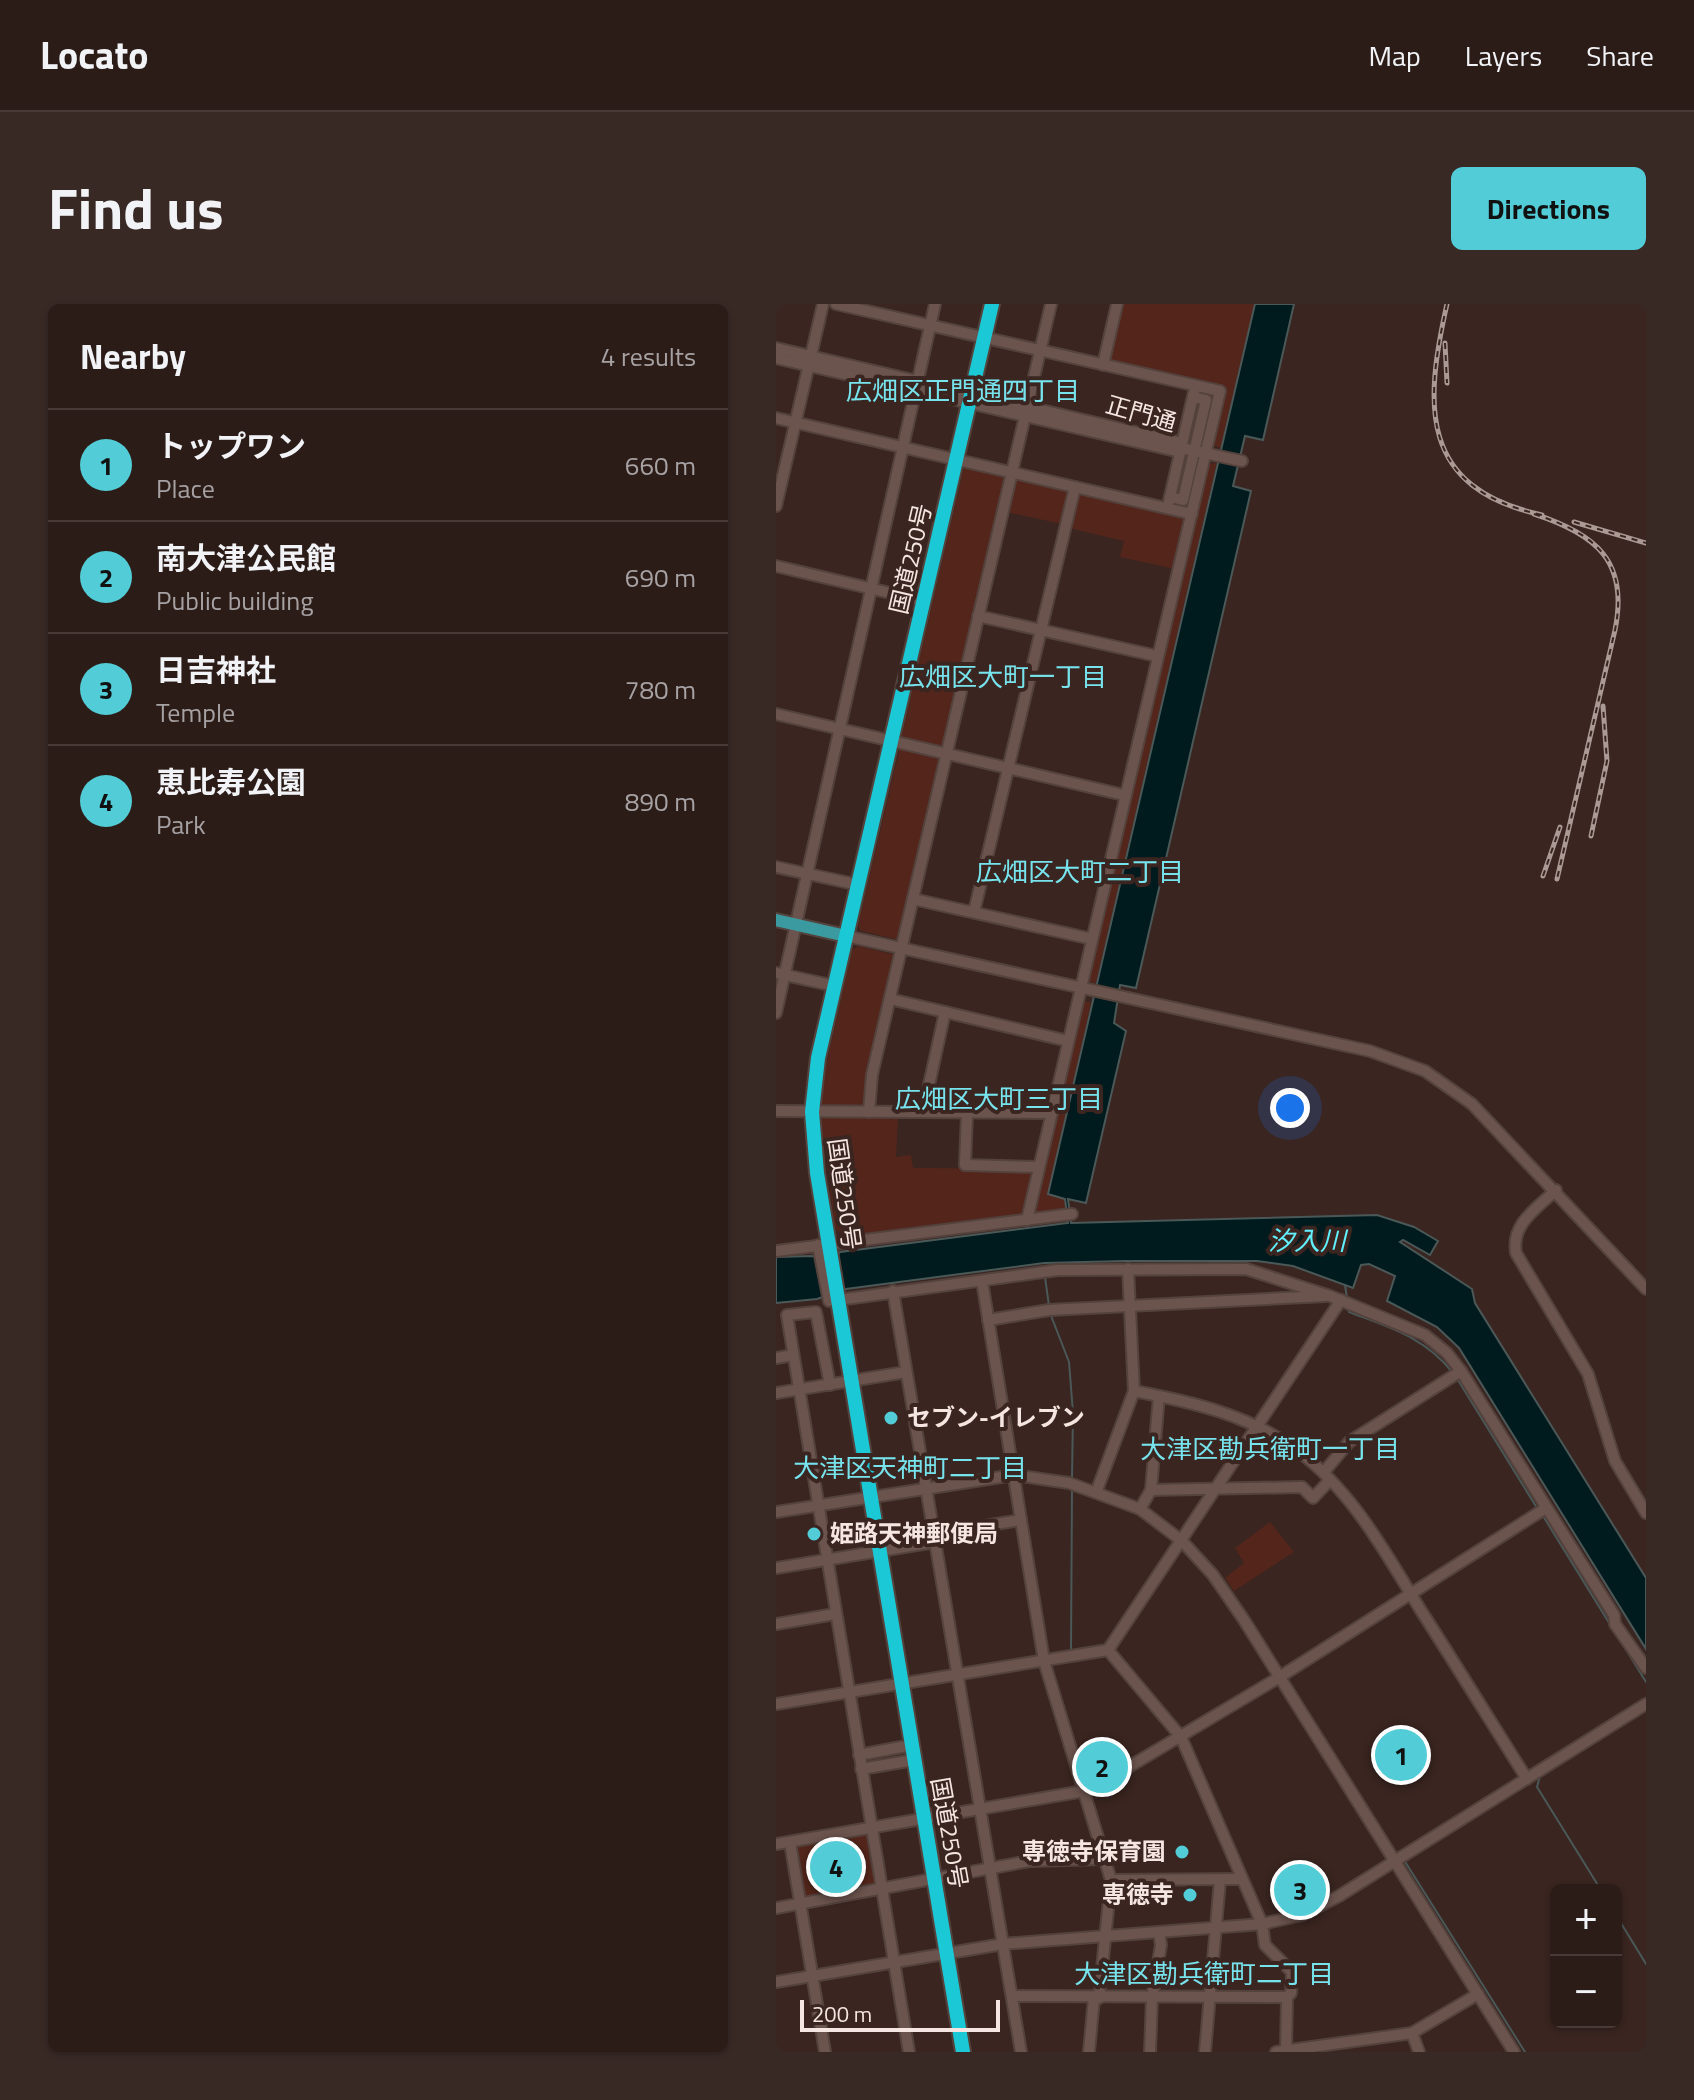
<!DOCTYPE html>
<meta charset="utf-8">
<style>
:root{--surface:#2c1c18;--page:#382925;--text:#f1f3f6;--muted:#a6a1a2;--line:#483a37;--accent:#52ccd6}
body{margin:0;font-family:"Titillium Web","Noto Sans JP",sans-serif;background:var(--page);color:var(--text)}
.controls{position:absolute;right:24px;bottom:24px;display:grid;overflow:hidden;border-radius:12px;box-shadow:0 2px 6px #0004}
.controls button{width:72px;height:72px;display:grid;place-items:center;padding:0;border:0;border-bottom:2px solid var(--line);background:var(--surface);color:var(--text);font:40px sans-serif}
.scale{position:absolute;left:24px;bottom:20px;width:200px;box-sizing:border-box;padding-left:8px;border:4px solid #f5e6e2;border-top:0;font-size:22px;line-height:28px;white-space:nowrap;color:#f5e6e2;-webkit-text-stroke:6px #3a2520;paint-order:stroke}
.you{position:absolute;left:514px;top:804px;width:28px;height:28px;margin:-20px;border:6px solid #fff;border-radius:50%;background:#1a73e8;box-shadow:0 0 0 12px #1a73e833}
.badge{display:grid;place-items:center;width:52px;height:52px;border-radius:50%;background:var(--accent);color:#111;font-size:26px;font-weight:700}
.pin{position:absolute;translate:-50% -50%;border:4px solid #fff;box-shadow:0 2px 8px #0006}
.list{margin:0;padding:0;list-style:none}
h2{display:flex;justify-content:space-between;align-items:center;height:104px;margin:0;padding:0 32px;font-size:34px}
h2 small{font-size:26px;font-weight:400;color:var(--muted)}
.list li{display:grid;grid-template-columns:52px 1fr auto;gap:24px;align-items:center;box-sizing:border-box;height:112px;padding:0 32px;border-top:2px solid var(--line)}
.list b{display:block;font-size:30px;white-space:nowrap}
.list p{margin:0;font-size:26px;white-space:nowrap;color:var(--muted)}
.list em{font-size:26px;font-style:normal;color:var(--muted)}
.map{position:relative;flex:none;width:870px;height:1748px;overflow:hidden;border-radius:12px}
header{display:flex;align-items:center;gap:48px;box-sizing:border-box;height:112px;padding:0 40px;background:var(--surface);border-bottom:2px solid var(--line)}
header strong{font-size:38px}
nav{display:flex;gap:44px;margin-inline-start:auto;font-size:28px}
.intro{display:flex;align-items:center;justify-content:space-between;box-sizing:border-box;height:192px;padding:0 48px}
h1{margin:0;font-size:56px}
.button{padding:20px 36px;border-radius:12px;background:var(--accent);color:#111;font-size:28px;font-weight:700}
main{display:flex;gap:48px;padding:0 48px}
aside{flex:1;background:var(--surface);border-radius:12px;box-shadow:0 2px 6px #0004}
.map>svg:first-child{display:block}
</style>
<header>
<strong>Locato</strong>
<nav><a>Map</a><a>Layers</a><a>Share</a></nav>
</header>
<div class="intro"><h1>Find us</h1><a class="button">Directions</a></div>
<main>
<aside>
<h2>Nearby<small>4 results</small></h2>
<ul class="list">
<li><span class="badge">1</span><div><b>トップワン</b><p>Place</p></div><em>660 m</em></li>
<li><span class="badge">2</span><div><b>南大津公民館</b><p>Public building</p></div><em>690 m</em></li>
<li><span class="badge">3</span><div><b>日吉神社</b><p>Temple</p></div><em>780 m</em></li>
<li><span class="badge">4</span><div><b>恵比寿公園</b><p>Park</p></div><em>890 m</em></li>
</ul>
</aside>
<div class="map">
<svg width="870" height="1748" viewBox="0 0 870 1748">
<rect width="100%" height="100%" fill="#3a2520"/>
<g fill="#54261b">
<path d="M344 0H479L445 144 434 140 445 89 334 58 332 54Z"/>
<path d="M441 159 320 679 309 677 429 160Z"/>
<path d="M188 163 228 172 230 175 168 442 165 444 125 435Z"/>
<path d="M241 175 291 186 286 220 231 208Z"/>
<path d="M304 189 410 214 399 265 344 253 348 237 293 224Z"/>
<path d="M124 443 165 455 124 636 85 627 82 622Z"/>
<path d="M82 642 120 651 89 802 45 804 48 771 76 646Z"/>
<path d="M306 696 315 699 273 890 289 894 290 908 263 911 256 905Z"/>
<path d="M54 812 122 813 120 853 135 851 137 864 260 865 248 910 69 932 59 924 45 815Z"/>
<path d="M494 1218 518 1248 458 1287 449 1274 468 1259 459 1244Z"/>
<path d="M90 1530 102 1582 27 1595 22 1541Z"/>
</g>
<path fill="#001b1d" stroke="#4a5858" stroke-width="2" d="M479 0H518L487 136 469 132 457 182 475 187 360 684 344 681 338 719 350 727 310 899 292 895 295 919 601 911 638 923 662 937 654 951 627 936 624 938 696 985 699 999 870 1274V1345L683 1044 661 1023 611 997 619 972 593 960 585 961 577 984 517 962 481 957H348L268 959 70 985 41 995 0 999V953L38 952 45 955 61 952 64 948 292 919 289 895 272 890Z"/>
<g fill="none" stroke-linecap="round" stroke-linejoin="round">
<g stroke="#4a5858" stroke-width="2">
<path d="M269 973 273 1002"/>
<path d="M569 981 571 994"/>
<path d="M572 1004 573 1008C612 1023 649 1033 676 1068"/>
<path d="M274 1009 293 1058 297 1109 296 1174"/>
<path d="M680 1073 761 1204"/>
<path d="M767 1212 835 1322"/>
<path d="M841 1331 870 1378"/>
<path d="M295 1346 296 1185"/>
<path d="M764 1472 761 1483 825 1586"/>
<path d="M628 1556 749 1748"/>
<path d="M840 1611 870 1660"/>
</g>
<g stroke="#54423d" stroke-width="14">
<g id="minor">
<path d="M60 0 444 87 251 916"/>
<path d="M0 44 402 138 405 144"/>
<path d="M0 54 400 147 405 144 466 157"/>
<path d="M327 61 341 0"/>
<path d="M0 114 416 210"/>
<path d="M394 193 407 196 430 96 417 93"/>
<path d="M393 197 418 88"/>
<path d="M0 202 47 0"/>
<path d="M0 262 148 297"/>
<path d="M202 312 381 352"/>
<path d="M0 410 348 491"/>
<path d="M0 563 83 581"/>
<path d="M137 595 316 635"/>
<path d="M198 608 299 183"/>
<path d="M70 632 594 747 649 767 696 800 870 985"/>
<path d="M0 669 59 682"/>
<path d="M114 695 292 737"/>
<path d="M0 709 159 0"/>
<path d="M0 807 276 809"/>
<path d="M93 808 96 771 275 0"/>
<path d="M147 808 169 708"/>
<path d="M191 810 189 861 263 863"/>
<path d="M780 886C760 905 735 920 740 949L812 1070 839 1157 870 1209"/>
<path d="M42 941 53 997"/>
<path d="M0 947 296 910"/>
<path d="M206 977 268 1357 335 1576 323 1694"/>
<path d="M117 987 245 1748"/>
<path d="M62 996 282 966 470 965 554 992 649 1031 671 1049 685 1067 838 1311 839 1320 870 1364"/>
<path d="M212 1016 273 1006 549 992"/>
<path d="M0 1054 17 1051"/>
<path d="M54 1081 40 1008 11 1011 133 1748"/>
<path d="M358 1087C416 1098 474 1111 522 1147 577 1188 609 1248 644 1305 680 1361 715 1418 751 1475"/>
<path d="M0 1089 130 1068"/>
<path d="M548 1168 573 1138 685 1067"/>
<path d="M321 1186 358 1087 352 965"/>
<path d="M375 1186 526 1183 537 1194 554 1176"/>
<path d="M364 1205 375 1186 383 1092"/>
<path d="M0 1208 238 1171 293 1179 364 1205 406 1237 437 1271 468 1316 738 1748"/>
<path d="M157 1230 245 1216"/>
<path d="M0 1264 159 1238"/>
<path d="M0 1320 59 1310"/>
<path d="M332 1346 405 1433 486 1620 489 1641 516 1668 515 1689 511 1693 510 1748"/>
<path d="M0 1400 332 1346 565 996"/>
<path d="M83 1451 136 1441"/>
<path d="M85 1465 138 1456"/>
<path d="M14 1538 49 1748"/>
<path d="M0 1540 314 1486 502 1374 770 1204"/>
<path d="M335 1576 466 1575"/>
<path d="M0 1604 253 1557 328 1555"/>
<path d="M0 1678 227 1640 486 1620 526 1611 563 1592 870 1400"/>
<path d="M236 1692 511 1693"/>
<path d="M636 1729 643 1748"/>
<path d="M313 1748 318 1694"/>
<path d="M374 1748 376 1694 385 1641 383 1628"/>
<path d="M429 1748 444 1576"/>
<path d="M500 1748 636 1729 702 1690"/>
</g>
</g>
<g stroke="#54423d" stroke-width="16">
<path id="major" d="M0 616 70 632"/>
</g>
<g stroke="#54423d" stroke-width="18">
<path id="highway" d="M187 1748 41 869 36 808 42 754 216 0"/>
</g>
<use href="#minor" stroke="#6c544e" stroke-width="10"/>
<use href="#major" stroke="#3b9aa0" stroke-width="12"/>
<use href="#highway" stroke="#1bc9d6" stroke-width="14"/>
<g stroke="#ab9995" stroke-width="5">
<g id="rail">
<path d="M671 0C648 102 643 184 766 211"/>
<path d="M669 39 671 79"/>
<path d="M758 210C820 230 853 257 839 326L781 575"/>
<path d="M798 218 870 239"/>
<path d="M815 532 831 457 827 402"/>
<path d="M767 572 784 523"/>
</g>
</g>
<use href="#rail" stroke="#3a2520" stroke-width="2" stroke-dasharray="6" stroke-linecap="butt"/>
</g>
<g fill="#52ccd6" stroke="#3a2520" stroke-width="3">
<circle cx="115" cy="1114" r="8"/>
<circle cx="38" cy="1230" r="8"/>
<circle cx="406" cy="1548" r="8"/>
<circle cx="414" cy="1591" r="8"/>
</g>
<g text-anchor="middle" stroke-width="8" stroke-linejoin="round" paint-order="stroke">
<g font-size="24" fill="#f5e6e2" stroke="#3a2520">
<text transform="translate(365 110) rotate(16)" y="8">正門通</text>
<text transform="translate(135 255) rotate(-77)" y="8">国道250号</text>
<text transform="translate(68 890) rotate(82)" y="8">国道250号</text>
<text transform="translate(173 1529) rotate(80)" y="8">国道250号</text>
</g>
<g font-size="24" font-weight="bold" fill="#f5e6e2" stroke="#3a2520" text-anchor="start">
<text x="131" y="1122">セブン-イレブン</text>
<text x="54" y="1238">姫路天神郵便局</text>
<text x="390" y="1556" text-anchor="end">専徳寺保育園</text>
<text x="398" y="1599" text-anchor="end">専徳寺</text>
</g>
<g font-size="26" fill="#77e3ec" stroke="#3a2520">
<text x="187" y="96">広畑区正門通四丁目</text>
<text x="227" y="382">広畑区大町一丁目</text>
<text x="304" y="577">広畑区大町二丁目</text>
<text x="223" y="804">広畑区大町三丁目</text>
<text x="494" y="1154">大津区勘兵衛町一丁目</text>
<text x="134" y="1173">大津区天神町二丁目</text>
<text x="428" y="1679">大津区勘兵衛町二丁目</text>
</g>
<g font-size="26" font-style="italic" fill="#61f0fd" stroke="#3a2520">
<text x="531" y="946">汐入川</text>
</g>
</g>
</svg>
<div class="controls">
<button>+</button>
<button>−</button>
</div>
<div class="scale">200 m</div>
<div class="you"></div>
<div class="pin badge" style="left:625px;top:1451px">1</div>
<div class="pin badge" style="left:326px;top:1463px">2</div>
<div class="pin badge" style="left:524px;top:1586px">3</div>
<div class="pin badge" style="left:60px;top:1563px">4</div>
</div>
</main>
